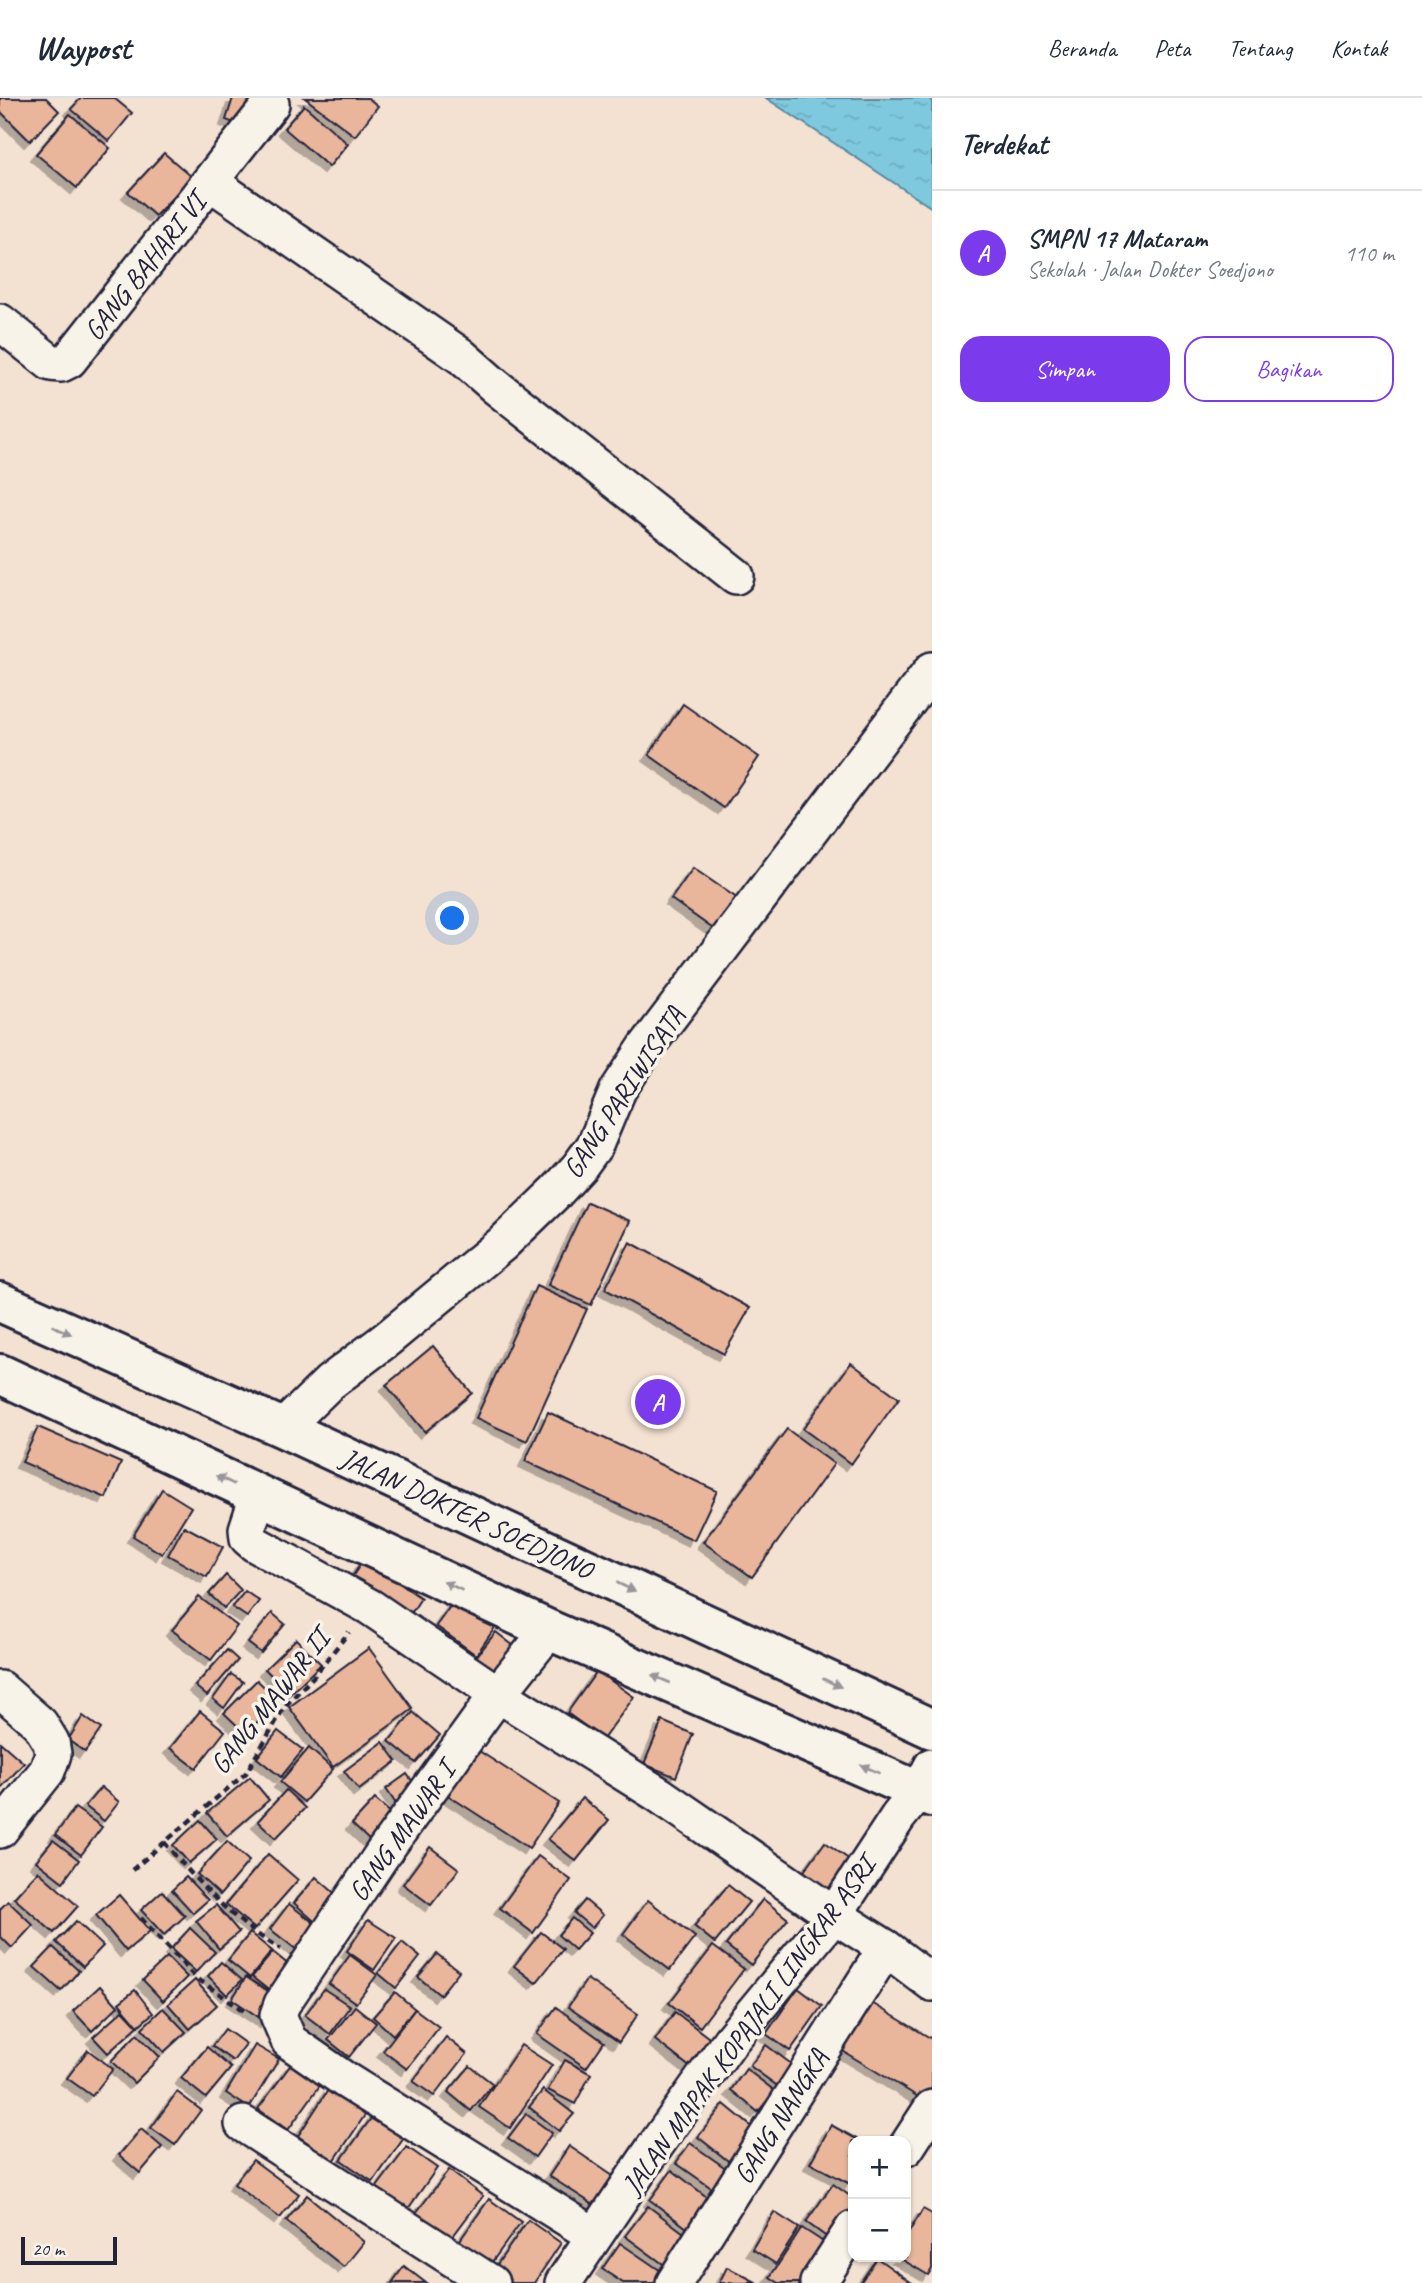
<!DOCTYPE html>
<html lang="id">
<meta charset="utf-8">
<style>
:root{--surface:#fff;--page:#f2f2f3;--text:#1f2937;--muted:#747a83;--line:#e0e1e3;--accent:#7c3aed}
body{margin:0;font-family:Caveat,sans-serif;background:var(--page);color:var(--text)}
.controls{position:absolute;right:21px;bottom:21px;display:grid;overflow:hidden;border-radius:14px;box-shadow:0 2px 5px #0004}
.controls button{width:63px;height:63px;display:grid;place-items:center;padding:0;border:0;border-bottom:2px solid var(--line);background:var(--surface);color:var(--text);font:35px sans-serif}
.scale{position:absolute;left:21px;bottom:18px;width:96px;box-sizing:border-box;padding-left:7px;border:4px solid #22223b;border-top:0;font-size:19px;line-height:24px;white-space:nowrap;color:#22223b;-webkit-text-stroke:5px #f7f3e8;paint-order:stroke}
.you{position:absolute;left:453px;top:821px;width:24px;height:24px;margin:-18px;border:5px solid #fff;border-radius:50%;background:#1a73e8;box-shadow:0 0 0 10px #1a73e833}
.badge{display:grid;place-items:center;width:46px;height:46px;border-radius:50%;background:var(--accent);color:#fff;font-size:23px;font-weight:700}
.pin{position:absolute;translate:-50% -50%;border:4px solid #fff;box-shadow:0 2px 7px #0006}
.list{margin:0;padding:0;list-style:none}
h2{display:flex;justify-content:space-between;align-items:center;height:91px;margin:0;padding:0 28px;font-size:30px}
h2 small{font-size:23px;font-weight:400;color:var(--muted)}
.list li{display:grid;grid-template-columns:46px 1fr auto;gap:21px;align-items:center;box-sizing:border-box;height:126px;padding:0 28px;border-top:2px solid var(--line)}
.list b{display:block;font-size:26px;white-space:nowrap}
.list p{margin:0;font-size:23px;white-space:nowrap;color:var(--muted)}
.list em{font-size:23px;font-style:normal;color:var(--muted)}
.actions{display:flex;gap:14px;padding:21px 28px}
.actions a{flex:1;padding:16px 0;border:2px solid var(--accent);border-radius:21px;text-align:center;font-size:24px;color:var(--accent)}
.actions .main{background:var(--accent);color:#fff}
.map{position:relative;flex:none;width:932px;height:2185px;overflow:hidden}
header{display:flex;align-items:center;gap:42px;box-sizing:border-box;height:98px;padding:0 35px;background:var(--surface);border-bottom:2px solid var(--line)}
header strong{font-size:33px}
nav{display:flex;gap:38px;margin-inline-start:auto;font-size:24px}
main{display:flex}
aside{flex:1;background:var(--surface)}
.map>svg:first-child{display:block}
</style>
<header>
<strong>Waypost</strong>
<nav><a>Beranda</a><a>Peta</a><a>Tentang</a><a>Kontak</a></nav>
</header>
<main>
<div class="map">
<svg width="932" height="2185" viewBox="0 0 932 2185">
<defs>
<pattern id="water-ripples" width="26" height="14" patternUnits="userSpaceOnUse" patternTransform="scale(1.75)"><rect width="26" height="14" fill="#7ec9de"/><path d="M2 4q2-2 4 0t4 0M15 11q2-2 4 0t4 0" fill="none" stroke="#6dacbf"/></pattern>
<filter id="shadow"><feDropShadow dx="-6" dy="6" stdDeviation="0" flood-color="#0004"/></filter>
</defs>
<rect width="100%" height="100%" fill="#f3e1d1"/>
<filter id="ink" filterUnits="userSpaceOnUse"><feTurbulence type="fractalNoise" baseFrequency=".0143" numOctaves="2"/><feDisplacementMap in="SourceGraphic" scale="14" xChannelSelector="R" yChannelSelector="G"/><feConvolveMatrix kernelMatrix="1 2 1 2 8 2 1 2 1" color-interpolation-filters="sRGB"/></filter>
<g filter="url(#ink)">
<path fill="url(#water-ripples)" stroke="#59869d" stroke-width="2" d="M766 0H932V110Z"/>
<g fill="#e9b69c" stroke="#22223b" stroke-width="2" filter="url(#shadow)">
<path d="M0 0H46L59 13 30 43 0 13Z"/>
<path d="M81 0H114L132 15 109 43 71 11Z"/>
<path d="M233 0H254L245 29 226 22Z"/>
<path d="M305 0H368L378 8 355 38Z"/>
<path d="M304 7 348 46 329 69 284 30Z"/>
<path d="M70 16 110 50 77 90 36 56Z"/>
<path d="M164 55 192 79 155 118 128 94Z"/>
<path d="M683 606 759 659 724 710 649 657Z"/>
<path d="M693 770 741 803 719 835 671 801Z"/>
<path d="M587 1104 630 1123 591 1207 548 1187Z"/>
<path d="M630 1144 750 1210 724 1256 605 1191Z"/>
<path d="M536 1188 587 1211 527 1343 476 1320Z"/>
<path d="M433 1248 472 1295 425 1334 386 1287Z"/>
<path d="M851 1265 899 1300 851 1366 803 1331Z"/>
<path d="M548 1314 717 1393 694 1442 525 1363Z"/>
<path d="M38 1329 121 1365 106 1400 22 1364Z"/>
<path d="M787 1331 834 1366 752 1479 703 1444Z"/>
<path d="M162 1391 191 1409 162 1456 133 1438Z"/>
<path d="M184 1428 223 1449 207 1479 168 1457Z"/>
<path d="M364 1461 421 1500 408 1520 350 1482Z"/>
<path d="M226 1477 241 1492 224 1510 209 1496Z"/>
<path d="M245 1493 259 1503 247 1519 232 1509Z"/>
<path d="M199 1499 237 1528 211 1562 172 1532Z"/>
<path d="M456 1500 496 1528 476 1557 436 1528Z"/>
<path d="M272 1515 285 1526 261 1555 248 1545Z"/>
<path d="M496 1534 524 1556 501 1585 473 1563Z"/>
<path d="M296 1541 321 1566 290 1596 265 1571Z"/>
<path d="M369 1550 413 1611 333 1669 289 1609Z"/>
<path d="M227 1552 238 1562 207 1598 195 1588Z"/>
<path d="M597 1573 634 1599 603 1641 567 1615Z"/>
<path d="M231 1576 243 1584 224 1610 213 1601Z"/>
<path d="M257 1582 278 1602 246 1636 224 1615Z"/>
<path d="M200 1613 225 1633 196 1670 170 1650Z"/>
<path d="M413 1614 440 1637 416 1665 389 1643Z"/>
<path d="M83 1618 101 1631 85 1654 68 1642Z"/>
<path d="M662 1623 693 1636 676 1679 644 1666Z"/>
<path d="M278 1633 303 1652 281 1679 257 1660Z"/>
<path d="M0 1644 24 1665 0 1691Z"/>
<path d="M383 1644 397 1663 359 1692 344 1673Z"/>
<path d="M309 1650 333 1671 304 1704 280 1684Z"/>
<path d="M476 1651 559 1705 529 1750 446 1696Z"/>
<path d="M407 1676 420 1694 399 1710 386 1691Z"/>
<path d="M250 1679 269 1702 227 1738 207 1715Z"/>
<path d="M101 1689 119 1704 104 1723 85 1708Z"/>
<path d="M286 1692 305 1710 276 1740 258 1723Z"/>
<path d="M582 1700 609 1722 576 1763 548 1741Z"/>
<path d="M375 1701 394 1718 371 1744 352 1726Z"/>
<path d="M75 1710 102 1729 81 1757 55 1737Z"/>
<path d="M200 1722 217 1741 189 1765 173 1747Z"/>
<path d="M53 1742 79 1762 63 1784 36 1763Z"/>
<path d="M227 1743 249 1763 220 1797 197 1776Z"/>
<path d="M825 1744 854 1765 826 1804 797 1783Z"/>
<path d="M430 1749 459 1771 431 1807 403 1786Z"/>
<path d="M268 1756 298 1782 255 1831 226 1806Z"/>
<path d="M538 1758 571 1782 533 1835 500 1810Z"/>
<path d="M38 1773 78 1808 54 1835 14 1800Z"/>
<path d="M186 1779 208 1802 193 1815 172 1792Z"/>
<path d="M316 1779 346 1805 323 1831 294 1805Z"/>
<path d="M728 1787 749 1804 715 1845 694 1828Z"/>
<path d="M162 1793 185 1818 164 1837 141 1812Z"/>
<path d="M119 1797 150 1833 126 1853 96 1817Z"/>
<path d="M763 1801 788 1821 751 1867 726 1847Z"/>
<path d="M585 1802 603 1817 592 1830 574 1815Z"/>
<path d="M648 1802 695 1839 670 1872 623 1836Z"/>
<path d="M8 1803 33 1827 12 1850 0 1838V1811Z"/>
<path d="M289 1806 326 1834 306 1859 270 1831Z"/>
<path d="M216 1807 239 1834 219 1851 196 1823Z"/>
<path d="M572 1820 590 1835 575 1852 558 1837Z"/>
<path d="M368 1822 396 1840 374 1872 347 1853Z"/>
<path d="M76 1823 103 1848 83 1869 56 1844Z"/>
<path d="M190 1830 215 1854 196 1874 171 1851Z"/>
<path d="M541 1834 563 1851 536 1885 514 1868Z"/>
<path d="M250 1835 272 1853 250 1880 228 1862Z"/>
<path d="M402 1844 420 1859 396 1890 378 1875Z"/>
<path d="M713 1848 744 1871 700 1929 669 1905Z"/>
<path d="M53 1849 79 1873 61 1893 34 1869Z"/>
<path d="M273 1854 301 1877 281 1902 252 1879Z"/>
<path d="M437 1856 459 1873 440 1897 418 1879Z"/>
<path d="M350 1857 377 1877 356 1905 329 1886Z"/>
<path d="M167 1859 187 1879 163 1903 143 1882Z"/>
<path d="M221 1864 242 1882 227 1897 208 1878Z"/>
<path d="M246 1879 281 1902 266 1924 232 1901Z"/>
<path d="M587 1881 638 1916 619 1944 568 1909Z"/>
<path d="M195 1882 217 1907 190 1931 168 1906Z"/>
<path d="M100 1888 118 1908 92 1933 73 1913Z"/>
<path d="M798 1890 822 1908 790 1953 766 1936Z"/>
<path d="M324 1891 350 1908 330 1936 305 1917Z"/>
<path d="M135 1892 153 1915 138 1928 119 1905Z"/>
<path d="M395 1894 415 1911 393 1937 373 1919Z"/>
<path d="M870 1904 932 1941V1992L925 2003 841 1952Z"/>
<path d="M355 1908 376 1925 349 1959 328 1942Z"/>
<path d="M556 1909 604 1944 586 1970 537 1936Z"/>
<path d="M163 1910 186 1934 164 1954 142 1930Z"/>
<path d="M415 1911 439 1929 407 1971 383 1953Z"/>
<path d="M123 1912 138 1928 108 1955 93 1939Z"/>
<path d="M675 1914 717 1946 695 1973 655 1942Z"/>
<path d="M225 1931 246 1946 233 1963 212 1948Z"/>
<path d="M137 1936 160 1959 134 1985 111 1963Z"/>
<path d="M446 1939 467 1956 434 1998 413 1983Z"/>
<path d="M255 1947 279 1961 249 2010 226 1995Z"/>
<path d="M521 1947 552 1967 510 2030 479 2009Z"/>
<path d="M766 1947 798 1971 783 1992 750 1968Z"/>
<path d="M207 1949 231 1970 206 2000 181 1980Z"/>
<path d="M88 1952 113 1971 92 1998 67 1980Z"/>
<path d="M565 1962 591 1976 575 2006 548 1992Z"/>
<path d="M292 1965 321 1986 288 2032 258 2011Z"/>
<path d="M470 1968 493 1986 471 2013 448 1994Z"/>
<path d="M746 1971 775 1993 758 2014 731 1992Z"/>
<path d="M330 1989 367 2014 334 2063 298 2038Z"/>
<path d="M543 1992 574 2016 559 2033 529 2009Z"/>
<path d="M177 1994 201 2012 175 2047 151 2030Z"/>
<path d="M724 2006 758 2034 732 2066 698 2039Z"/>
<path d="M375 2015 406 2037 373 2084 341 2062Z"/>
<path d="M526 2016 552 2035 535 2059 508 2040Z"/>
<path d="M831 2027 860 2043H853V2079L850 2086 810 2065Z"/>
<path d="M141 2031 162 2049 140 2075 119 2057Z"/>
<path d="M690 2045 734 2076 720 2096 676 2065Z"/>
<path d="M569 2048 613 2078 594 2107 549 2078Z"/>
<path d="M407 2049 437 2070 405 2115 374 2093Z"/>
<path d="M253 2062 299 2096 280 2120 234 2086Z"/>
<path d="M449 2072 483 2098 450 2142 416 2115Z"/>
<path d="M672 2072 717 2107 695 2136 650 2102Z"/>
<path d="M833 2086 853 2100V2119L835 2145 806 2124Z"/>
<path d="M307 2097 364 2144 344 2169 286 2123Z"/>
<path d="M489 2101 521 2124 489 2168 458 2145Z"/>
<path d="M648 2108 692 2141 670 2171 625 2138Z"/>
<path d="M923 2111 932 2116V2171L928 2177 898 2159H906V2139Z"/>
<path d="M774 2114 799 2130 776 2166 752 2151Z"/>
<path d="M528 2122 561 2145 534 2185H505L491 2175Z"/>
<path d="M802 2130 834 2151 812 2185H779L770 2179Z"/>
<path d="M620 2145 664 2175 658 2185H623L602 2171Z"/>
<path d="M877 2160 912 2185H860Z"/>
<path d="M404 2168 426 2185H392Z"/>
<path d="M727 2169 756 2184 755 2185H719Z"/>
</g>
<g fill="none" stroke-linecap="round" stroke-linejoin="round">
<g stroke="#22223b" stroke-width="40">
<g id="minor">
<path d="M210 84 461 258 495 288 736 478"/>
<path d="M0 224 51 265 61 266 69 262 271 6"/>
<path d="M283 1330 329 1285 387 1241 502 1146 557 1093 579 1069 595 1047 618 992 647 948 932 572"/>
<path d="M258 1398 247 1431 248 1440 255 1446 370 1509 498 1596 658 1696 834 1817 886 1850 932 1885"/>
<path d="M549 1532 498 1596 383 1755 282 1906 278 1917 289 1943 345 1982 594 2137"/>
<path d="M0 1591 40 1626 51 1644 53 1656 47 1673 0 1732"/>
<path d="M243 2026 491 2185"/>
<path d="M906 2050 932 2010"/>
<path d="M563 2185 656 2047 730 1943 834 1817 898 1719 919 1693 932 1668"/>
<path d="M674 2185 886 1850"/>
<path d="M818 2185 853 2131"/>
</g>
</g>
<g stroke="#22223b" stroke-width="44">
<g id="highway">
<path d="M0 1204 283 1330 932 1631"/>
<path d="M0 1276 549 1532 932 1699"/>
</g>
</g>
<g stroke="#22223b" stroke-width="4.5" stroke-dasharray="7 5" stroke-linecap="butt">
<path d="M164 1744C195 1782 238 1828 281 1851"/>
<path d="M132 1772 246 1675 285 1608 313 1579 349 1534"/>
<path d="M141 1820 195 1879 244 1913"/>
</g>
<use href="#minor" stroke="#f7f3e8" stroke-width="35"/>
<use href="#highway" stroke="#f7f3e8" stroke-width="38"/>
</g>
<defs><path id="oneway-solid" d="M-6-.8H1V-3.2L6.5 0L1 3.2V.8H-6Z" transform="scale(1.75)"/></defs>
<g fill="#97959a">
<use href="#oneway-solid" transform="translate(62 1232) rotate(24)"/>
<use href="#oneway-solid" transform="translate(225 1382) rotate(-155)"/>
<use href="#oneway-solid" transform="translate(453 1488) rotate(-155)"/>
<use href="#oneway-solid" transform="translate(626 1489) rotate(25)"/>
<use href="#oneway-solid" transform="translate(661 1581) rotate(-157)"/>
<use href="#oneway-solid" transform="translate(832 1585) rotate(25)"/>
<use href="#oneway-solid" transform="translate(870 1671) rotate(-157)"/>
</g>
</g>
<g text-anchor="middle" stroke-width="7" stroke-linejoin="round" paint-order="stroke">
<g font-size="28" fill="#22223b" stroke="#f7f3e8">
<text transform="translate(144 168) rotate(-52)" y="10">GANG BAHARI VI</text>
<text transform="translate(623 994) rotate(-57)" y="10">GANG PARIWISATA</text>
<text transform="translate(467 1415) rotate(25)" y="10">JALAN DOKTER SOEDJONO</text>
<text transform="translate(269 1603) rotate(-52)" y="10">GANG MAWAR II</text>
<text transform="translate(401 1733) rotate(-55)" y="10">GANG MAWAR I</text>
<text transform="translate(748 1927) rotate(-54)" y="10">JALAN MAPAK KOPAJALI LINGKAR ASRI</text>
<text transform="translate(780 2018) rotate(-58)" y="10">GANG NANGKA</text>
</g>
</g>
</svg>
<div class="controls">
<button>+</button>
<button>−</button>
</div>
<div class="scale">20 m</div>
<div class="you"></div>
<div class="pin badge" style="left:658px;top:1304px">A</div>
</div>
<aside>
<h2>Terdekat<small></small></h2>
<ul class="list">
<li><span class="badge">A</span><div><b>SMPN 17 Mataram</b><p>Sekolah · Jalan Dokter Soedjono</p></div><em>110 m</em></li>
</ul>
<div class="actions"><a class="main">Simpan</a><a>Bagikan</a></div>
</aside>
</main>
